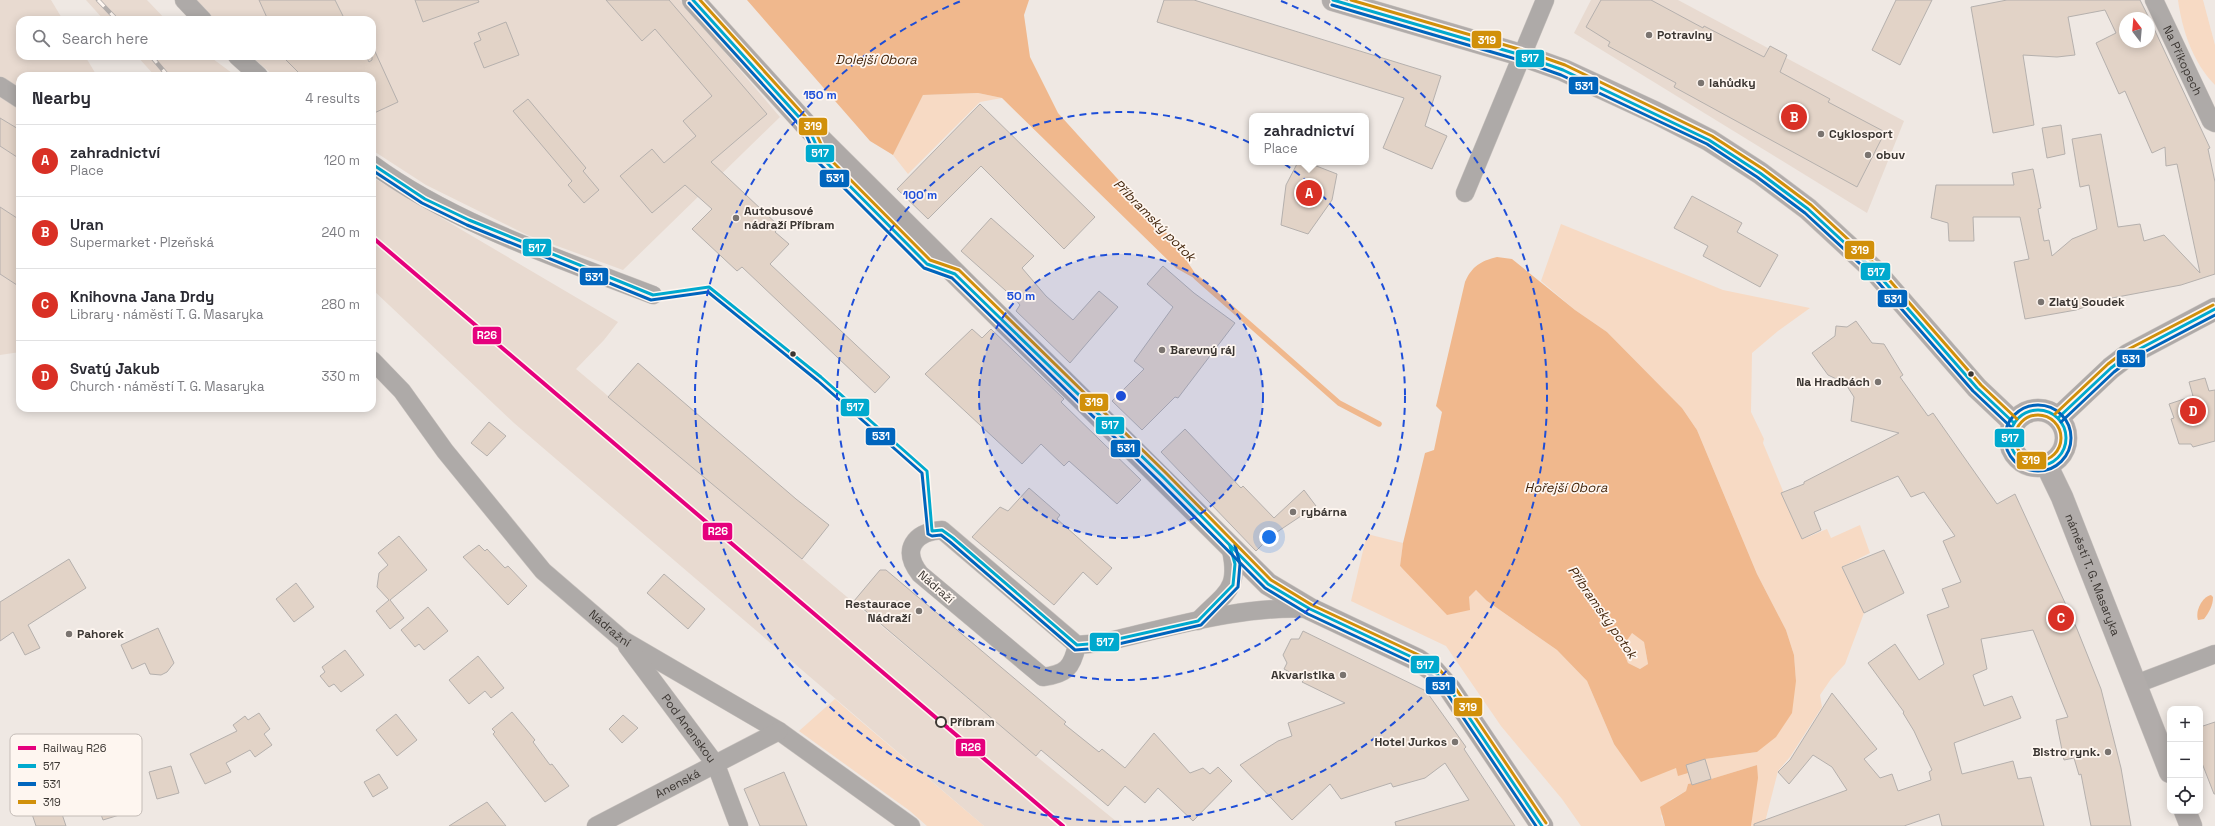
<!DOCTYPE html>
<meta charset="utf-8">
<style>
:root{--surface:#fff;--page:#f2f2f3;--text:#2b2b33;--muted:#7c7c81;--line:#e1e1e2;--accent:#d93025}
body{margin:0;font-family:"Space Grotesk",sans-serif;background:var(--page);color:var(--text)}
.controls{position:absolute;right:12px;bottom:12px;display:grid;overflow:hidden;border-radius:8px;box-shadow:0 2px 10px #0003}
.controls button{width:36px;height:36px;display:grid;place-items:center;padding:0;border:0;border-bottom:1px solid var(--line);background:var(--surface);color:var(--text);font:20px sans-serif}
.compass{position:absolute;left:2119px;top:12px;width:36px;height:36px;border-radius:50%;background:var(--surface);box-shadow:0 2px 10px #0003;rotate:344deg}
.you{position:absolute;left:1269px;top:537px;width:14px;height:14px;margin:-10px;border:3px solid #fff;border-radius:50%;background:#1a73e8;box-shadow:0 0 0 6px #1a73e833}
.badge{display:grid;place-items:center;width:26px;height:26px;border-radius:50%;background:var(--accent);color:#fff;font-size:13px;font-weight:700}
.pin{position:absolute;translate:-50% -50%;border:2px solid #fff;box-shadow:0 1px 4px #0006}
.popup{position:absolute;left:1249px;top:113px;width:120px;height:52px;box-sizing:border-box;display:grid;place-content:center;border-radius:8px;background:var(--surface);filter:drop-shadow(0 1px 3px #0005);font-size:13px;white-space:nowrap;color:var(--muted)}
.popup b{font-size:15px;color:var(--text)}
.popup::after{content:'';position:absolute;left:50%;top:100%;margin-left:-8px;border:8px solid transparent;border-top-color:var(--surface)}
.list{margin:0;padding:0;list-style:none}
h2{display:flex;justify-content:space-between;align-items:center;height:52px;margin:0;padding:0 16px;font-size:17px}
h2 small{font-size:13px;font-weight:400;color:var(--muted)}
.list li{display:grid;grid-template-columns:26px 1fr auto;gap:12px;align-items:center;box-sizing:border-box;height:72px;padding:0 16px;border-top:1px solid var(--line)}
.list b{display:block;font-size:15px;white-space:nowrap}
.list p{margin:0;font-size:13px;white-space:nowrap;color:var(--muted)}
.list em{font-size:13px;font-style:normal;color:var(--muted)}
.icon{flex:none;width:22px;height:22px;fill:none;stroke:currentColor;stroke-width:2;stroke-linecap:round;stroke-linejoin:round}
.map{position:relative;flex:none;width:2215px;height:826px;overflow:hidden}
.search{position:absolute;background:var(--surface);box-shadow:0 2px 10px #0003;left:16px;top:16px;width:360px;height:44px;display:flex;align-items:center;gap:10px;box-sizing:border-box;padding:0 14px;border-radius:12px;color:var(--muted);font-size:15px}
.panel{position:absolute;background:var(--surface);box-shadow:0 2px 10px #0003;left:16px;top:72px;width:360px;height:340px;border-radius:12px}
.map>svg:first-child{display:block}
</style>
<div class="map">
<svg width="2215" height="826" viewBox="0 0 2215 826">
<rect width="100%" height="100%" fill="#efe8e3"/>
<g fill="#e8dad0">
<path d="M0 0H51L63 20H20V56H85L97 76H20V90L0 78Z"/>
<path d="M86 0H147L166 20H104Z"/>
<path d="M194 0H680L780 117 623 270 527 235 426 185 372 150V76H274L251 56H372V20H212Z"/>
<path d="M1591 0H1678L1904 121 1867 213 1574 33Z"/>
<path d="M137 56H209L236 76H155Z"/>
<path d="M0 92 20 104V352L0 355Z"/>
<path d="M372 177 618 322 604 340 576 369 1036 756 1122 826H984L514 423 372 289Z"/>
</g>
<g fill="#f7dac4">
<path d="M2178 0H2203L2215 45V85C2193 63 2182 30 2178 0Z"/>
<path d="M978 93 1002 98 980 102 908 174 893 155 923 95Z"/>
<path d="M1561 224 1723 290 1810 308 1778 331 1752 353 1751 412 1764 439 1763 443 1803 539 1827 529 1831 538 1860 525 1870 553 1842 567 1864 613 1845 664 1831 679 1820 695 1822 707 1790 757 1778 771 1764 826H1751L1757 765 1711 779 1705 759 1757 752 1796 681 1794 655 1786 630 1757 574 1697 430 1682 408 1607 332 1575 310 1541 281Z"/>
<path d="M1367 534 1403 543 1400 567 1469 597 1476 590 1487 601 1557 650 1587 681 1614 744 1688 773 1692 783 1688 784 1686 791 1670 800 1661 816 1665 826H1581L1562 799 1501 726 1446 646 1351 601Z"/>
<path d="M1631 632 1644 642 1648 664 1640 669 1628 663 1622 648Z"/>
<path d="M835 699 844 707 984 826H927L910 811 799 731Z"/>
</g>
<g fill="#f0b88d" fill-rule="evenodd">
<path d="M747 0H1029L1024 15 1030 57 1058 113 1172 239 1201 282 1176 268 1002 98 978 93 923 95 893 155 870 141Z"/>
<path d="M1497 257 1512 259 1575 310 1607 332 1682 408 1697 430 1757 574 1786 630 1794 655 1796 681 1792 713 1776 737 1757 752 1705 759 1711 779 1757 765 1758 778 1751 826H1665L1660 807 1686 791 1688 784 1692 783 1688 773 1678 776 1676 768 1641 782 1614 744 1587 681 1557 650 1487 601 1476 590 1469 597 1470 610 1447 615 1400 566 1403 543 1425 453 1434 450 1442 412 1436 406 1465 282C1472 266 1481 261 1497 257ZM1632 633 1644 642 1648 664 1640 669 1628 663 1622 648Z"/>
<path d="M2211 595 2213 597C2213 606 2209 612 2204 619L2198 620C2195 611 2202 597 2211 595Z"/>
</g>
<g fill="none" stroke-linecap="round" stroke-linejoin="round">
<path stroke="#f0b88d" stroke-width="5.5" d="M1196 277 1339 403 1379 424"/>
</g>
<g fill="#e2d3c7" stroke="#b5b0ad">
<path d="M259 0H335L345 20H268Z"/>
<path d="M415 0H478L479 2 423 22Z"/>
<path d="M606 0H669L767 114 711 162 780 227 775 232 789 244 770 264 890 377 875 393 742 267 737 271 692 229 712 209 685 185 652 213 620 176 652 149 664 163 696 136 683 121 712 96 655 29 642 41Z"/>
<path d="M1164 0H1194L1441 76 1425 126 1447 136 1432 169 1383 148 1404 98 1157 22Z"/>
<path d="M1601 0H1651L1703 28 1704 26 1764 57 1770 46 1787 55 1780 72 1830 99 1828 102 1885 132 1857 187 1674 87 1676 83 1608 46 1610 42 1586 27Z"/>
<path d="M1896 0H1932L1900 65 1872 50Z"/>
<path d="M2007 0H2140L2149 18H2125V42H2149V18L2210 148 2208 149 2215 182V274L2181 285 2112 298 2076 310 2025 319 2014 262 2029 259 2020 217H1973L1974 241H1949L1948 223 1931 218 1936 185H2014L2012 173 2033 169 2041 208 2038 209 2044 241 2049 240 2052 256 2072 239 2097 229 2089 185 2080 187 2072 139 2101 134 2118 227 2140 224 2144 241 2164 235 2200 273 2177 164 2166 166 2165 147 2152 153 2125 91 2119 94 2096 43 2116 33 2105 10 2068 17 2075 55 2057 57 2023 55 2034 125 1993 133 1971 7Z"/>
<path d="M506 22 519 55 484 68 474 43 481 40 478 33Z"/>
<path d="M372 45 398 102 372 114V76H302L282 56H366L369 62 372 60Z"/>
<path d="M528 99 586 168 583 171 599 190 584 203 568 185 572 181 513 111Z"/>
<path d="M980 104 1095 217 1064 249 981 166 928 219 897 189Z"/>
<path d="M0 118 20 130V159L0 146Z"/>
<path d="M2061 125 2065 154 2047 158 2042 128Z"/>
<path d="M1298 162H1306L1337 174 1332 200 1308 234 1281 225 1286 185Z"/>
<path d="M1692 196 1742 223 1737 232 1778 255 1760 287 1703 256 1708 246 1674 228Z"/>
<path d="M0 207 20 220V287L0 274Z"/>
<path d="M991 218 1034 256 1022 268 1046 296 1073 320 1099 291 1118 307 1070 363 1016 311 1020 305 1014 298 961 251Z"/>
<path d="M1163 266 1194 293 1235 323 1178 398 1175 397 1142 430 1112 401 1144 369 1134 361 1173 307 1147 284Z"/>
<path d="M1856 321 1872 343 1884 344 1903 375 1900 377 1928 416 1933 413 1997 504 2015 494 2077 629 2101 689 2121 768 2131 826H2091L2081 774 2079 775 2074 758 2064 760 2056 720 2068 717 2033 630 1981 639 1987 669 1973 675 1984 706 2012 696 2021 718 1954 743 1962 774 2013 761 2018 779 2031 777 2044 826H1942L1939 814 1904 826H1754V824L1847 790 1832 767 1813 755 1789 784 1778 772 1790 760 1832 693 1877 749 1864 759 1880 778 1892 774 1898 791 1931 780 1929 772 1932 770 1914 731 1903 713 1904 712 1868 663 1895 644 1919 680 1944 664 1927 615 1949 607 1942 589 1961 582 1943 541 1955 536 1924 492 1911 497 1898 476 1814 512 1821 530 1802 539 1781 493 1804 484V482L1899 433 1851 421 1854 397 1845 383 1828 375 1812 353 1835 336 1836 326 1847 327Z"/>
<path d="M972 329 982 338 991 329 1064 399 1061 402 1141 480 1117 504 1069 461 1064 466 1041 444 1022 464 925 374Z"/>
<path d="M638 363 796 499 829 525 802 559 608 397Z"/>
<path d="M2205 378 2209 391 2215 390V441L2193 447 2191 444H2179L2171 419 2174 418 2169 404 2193 396 2189 382Z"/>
<path d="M489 422 506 436 487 456 471 443Z"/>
<path d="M1185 429 1241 488 1243 486 1274 518 1304 490 1316 506 1271 536 1256 551 1161 452Z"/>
<path d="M1029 488 1060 515 1057 519 1112 568 1097 585 1083 572 1054 605 972 537 1000 507 1008 511Z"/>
<path d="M399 536 427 570 390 600 404 618 390 629 376 611 389 600 377 587 379 573 388 565 378 553Z"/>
<path d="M479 545 485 551 487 549 505 568 508 566 527 586 508 605 463 557Z"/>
<path d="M1884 550 1904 593 1864 613 1842 567Z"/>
<path d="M69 559 86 588 28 625 40 648 25 655 13 632 0 641V602Z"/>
<path d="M880 570H886L1066 722 1064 724 1099 752 1102 749 1125 768 1154 733 1190 773 1203 768 1210 774 1218 767 1232 781 1193 821 1158 788 1145 803 1125 786 1108 806 1041 750 1036 756 854 601Z"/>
<path d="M664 574 705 609 688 629 647 593Z"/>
<path d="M296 583 314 607 294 622 276 599Z"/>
<path d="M428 607 448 631 424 650 419 644 415 647 401 630Z"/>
<path d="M158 628 174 663 167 672 161 675 150 674 145 663 132 669 121 645Z"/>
<path d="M1303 631 1426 691 1466 747 1464 749 1515 826H1396L1395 822 1469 800 1445 763 1425 778 1393 787 1391 783 1341 799 1330 784 1292 820 1240 765 1278 741 1292 736 1288 723 1345 703 1302 682 1304 680 1284 669 1287 663 1283 655 1291 639H1299Z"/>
<path d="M345 650 364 675 341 692 334 684 329 687 320 676 325 672 322 667Z"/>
<path d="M478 656 504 688 491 698 485 691 469 704 449 680Z"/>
<path d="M512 712 535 740 533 742 550 765 552 764 569 786 545 802 493 734 495 732 492 729Z"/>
<path d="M259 713 270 729 264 734 272 745 255 757 250 750 226 763 231 772 205 784 190 754 237 731 233 725 245 716 248 720Z"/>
<path d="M396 714 417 740 397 756 376 730Z"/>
<path d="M623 715 638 728 622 743 609 729Z"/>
<path d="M2215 722V794H2214L2200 758V727Z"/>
<path d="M1705 759 1711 779 1692 785 1686 765Z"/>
<path d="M171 766 179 793 157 799 149 772Z"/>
<path d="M784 772 807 826H760L744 789Z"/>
<path d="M379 774 388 788 373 797 364 782Z"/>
<path d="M115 775 133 794 124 797 129 812 103 820 96 801 85 805 79 787Z"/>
<path d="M52 800 55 807 59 805 66 826H36L30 808Z"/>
<path d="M487 802 506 826H449Z"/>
</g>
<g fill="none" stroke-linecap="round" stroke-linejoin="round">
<g stroke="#cac4c0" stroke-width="19">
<g id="street">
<path d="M184 0 203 20"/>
<path id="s1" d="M2154 0 2211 121 2215 123"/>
<path d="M237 56 259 76"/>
<path d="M0 86 20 99"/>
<path d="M372 164C450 222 562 260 653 295"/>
<path d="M1465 193 1545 0"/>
<path id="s2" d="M372 360 402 391 445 451 543 571 623 640 779 731 911 826"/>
<path d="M1198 621C1226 592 1241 590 1230 546"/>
<path d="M1077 645C1072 668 1066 674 1043 677L920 574C901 550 914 532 942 530L1077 645 1100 643C1169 628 1239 605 1310 609"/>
<path id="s3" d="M627 646 716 765 739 826"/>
<path d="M2136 684 2215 654"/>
<path id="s4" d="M596 826 779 731"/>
</g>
</g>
<g stroke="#cac4c0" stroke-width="23">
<g id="secondary">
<path d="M693 0 808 127 1268 584 1310 609 1418 660 1435 672 1450 689 1542 826"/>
<path d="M2058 418 2111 368 2128 355 2215 309"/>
</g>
</g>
<g stroke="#cac4c0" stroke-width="23">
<g id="primary">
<path d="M1333 0 1521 55 1563 70 1656 113 1709 140 1760 173 1808 209 1875 271 1977 388 2014 423"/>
<circle cx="2038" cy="438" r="28"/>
<path id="s5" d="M2047 466 2062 497 2170 772"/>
<path d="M2185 811 2191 826"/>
</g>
</g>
<use href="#street" stroke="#aeaaa8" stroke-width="18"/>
<use href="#secondary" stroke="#aea9a7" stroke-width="22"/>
<use href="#primary" stroke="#b1acaa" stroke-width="22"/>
<g stroke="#b3aeac" stroke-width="4.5">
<g id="rail">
<path d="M98 0 117 20"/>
<path d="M151 56 168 76"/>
</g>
</g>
<use href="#rail" stroke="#fef6f0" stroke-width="3" stroke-dasharray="9" stroke-linecap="butt"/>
<g stroke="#fef6f0" stroke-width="6">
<g id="bus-1">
<path d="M693 0 808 127 822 158 927 264 955 274 1163 477 1268 584 1310 609 1418 660 1435 672 1450 689 1542 826"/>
<path d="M1333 0 1521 55 1563 70 1709 140 1760 173 1808 209 1875 271 1977 388 2014 423"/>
<path d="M372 164 425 199 469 220 653 295 709 287 821 377 927 471 932 531 942 530 953 538 1077 645 1100 643 1198 621 1233 585 1235 564 1230 546"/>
<circle cx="2038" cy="438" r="28"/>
<path d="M2058 418 2111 368 2128 355 2215 309"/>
</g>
</g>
<g stroke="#fef6f0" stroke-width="6">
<g id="bus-2">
<path d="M689 3 804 130 818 162 924 268 952 278 1159 481 1265 588 1308 614 1415 664 1432 676 1446 692 1536 826"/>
<path d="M1332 5 1519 60 1561 75 1707 144 1757 177 1805 213 1871 274 1973 391 2011 427"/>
<path d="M372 170 422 203 467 225 651 300 708 292 818 381 922 473 928 534 932 536 941 535 950 542 1075 650 1101 648 1201 625 1238 587 1240 564 1235 545"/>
<circle cx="2038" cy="438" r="33"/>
<path d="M2061 422 2114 372 2131 359 2215 315"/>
</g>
</g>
<g stroke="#fef6f0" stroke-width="6">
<g id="bus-3">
<path d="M700 0 812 124 826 155 930 260 959 270 1166 473 1271 580 1312 605 1421 656 1438 668 1454 686 1546 823"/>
<path d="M1351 0 1522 50 1565 65 1712 136 1763 169 1811 205 1878 267 1981 385 2017 419"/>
<path d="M2055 414 2108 364 2125 351 2213 305"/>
<circle cx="2038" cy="438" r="23"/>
</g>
</g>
<use href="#bus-1" stroke="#00a9ce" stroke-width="3"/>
<use href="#bus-2" stroke="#0065bd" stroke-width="3"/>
<use href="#bus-3" stroke="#d1900a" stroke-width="3"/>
<g stroke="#fef6f0" stroke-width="7">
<path id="rail-1" d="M372 237 1063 826"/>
</g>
<use href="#rail-1" stroke="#e5007d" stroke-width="4"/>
</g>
<circle cx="1121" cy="396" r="142" fill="#1d4ed8" fill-opacity=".12"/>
<g fill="none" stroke="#1d4ed8" stroke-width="2" stroke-dasharray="7 5">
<circle cx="1121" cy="396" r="142"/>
<circle cx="1121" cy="396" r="284"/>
<path d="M1281 1A426 426 0 1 1 961 1"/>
</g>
<g fill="#7a7470" stroke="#fef6f0" stroke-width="1.5">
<circle cx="1649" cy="35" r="4"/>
<circle cx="1701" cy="83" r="4"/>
<circle cx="1821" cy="134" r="4"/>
<circle cx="1868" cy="155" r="4"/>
<circle cx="736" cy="218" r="4"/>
<circle cx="2041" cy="302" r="4"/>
<circle cx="1162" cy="350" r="4"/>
<circle cx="1878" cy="382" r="4"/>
<circle cx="1293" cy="512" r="4"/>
<circle cx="919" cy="611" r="4"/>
<circle cx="69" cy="634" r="4"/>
<circle cx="1343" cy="675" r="4"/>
<circle cx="1455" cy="742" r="4"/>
<circle cx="2108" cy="752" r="4"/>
</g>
<g fill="#3b3632" stroke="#fef6f0" stroke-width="1.5">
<circle cx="793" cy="354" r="3.5"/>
<circle cx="1971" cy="374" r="3.5"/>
</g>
<circle fill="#fef6f0" stroke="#3b3632" stroke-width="2" cx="941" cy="722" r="5"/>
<g text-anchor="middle" stroke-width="3.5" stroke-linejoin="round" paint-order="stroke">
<g font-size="12" font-weight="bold" fill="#3b3632" stroke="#fef6f0" text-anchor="start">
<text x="1657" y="39">Potraviny</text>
<text x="1709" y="87">lahůdky</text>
<text x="1829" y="138">Cyklosport</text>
<text x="1876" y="159">obuv</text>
<text x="744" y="215">Autobusové<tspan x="744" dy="14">nádraží Příbram</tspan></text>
<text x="2049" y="306">Zlatý Soudek</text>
<text x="1170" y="354">Barevný ráj</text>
<text x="1870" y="386" text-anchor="end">Na Hradbách</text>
<text x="1301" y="516">rybárna</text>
<text x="911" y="608" text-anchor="end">Restaurace<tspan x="911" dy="14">Nádraží</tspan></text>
<text x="77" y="638">Pahorek</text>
<text x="1335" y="679" text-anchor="end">Akvaristika</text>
<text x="1447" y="746" text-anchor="end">Hotel Jurkos</text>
<text x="2100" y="756" text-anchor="end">Bistro rynk.</text>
</g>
<g font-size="12" fill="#3b3632" stroke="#fef6f0">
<text dy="4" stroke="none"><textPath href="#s1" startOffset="67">Na Příkopech</textPath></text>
<text dy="4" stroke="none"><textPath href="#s5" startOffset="118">náměstí T. G. Masaryka</textPath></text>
<text transform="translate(936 587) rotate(41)" y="4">Nádraží</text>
<text dy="4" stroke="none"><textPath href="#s2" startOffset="360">Nádražní</textPath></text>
<text dy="4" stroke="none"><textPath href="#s3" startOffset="103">Pod Anenskou</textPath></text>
<text dy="4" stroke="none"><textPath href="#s4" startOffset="92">Anenská</textPath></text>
</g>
<g font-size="12" font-weight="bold" fill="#3b3632" stroke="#fef6f0" text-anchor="start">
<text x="950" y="726">Příbram</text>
</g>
<g font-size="13" font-style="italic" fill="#412309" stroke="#fef6f0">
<text x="876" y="64">Dolejší Obora</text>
<text transform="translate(1155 220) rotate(45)" y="5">Příbramský potok</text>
<text x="1566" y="492">Hořejší Obora</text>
<text transform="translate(1603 612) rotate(55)" y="5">Příbramský potok</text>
</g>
</g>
<rect x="10" y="734" width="132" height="82" rx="6" fill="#fef6f0" stroke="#c4bcb7" stroke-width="1"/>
<rect x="18" y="746" width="18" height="4" fill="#e5007d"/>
<rect x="18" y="764" width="18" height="4" fill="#00a9ce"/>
<rect x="18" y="782" width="18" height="4" fill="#0065bd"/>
<rect x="18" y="800" width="18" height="4" fill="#d1900a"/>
<g font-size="11" fill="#3b3632">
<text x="43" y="752">Railway R26</text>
<text x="43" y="770">517</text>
<text x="43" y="788">531</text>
<text x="43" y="806">319</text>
</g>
<circle cx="1121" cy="396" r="6" fill="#1d4ed8" stroke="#fef6f0" stroke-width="2"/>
<g font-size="12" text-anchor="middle" font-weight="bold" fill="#1d4ed8" stroke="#fef6f0" stroke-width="3.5" stroke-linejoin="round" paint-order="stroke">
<text x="820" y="99">150 m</text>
<text x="920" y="199">100 m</text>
<text x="1021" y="300">50 m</text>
</g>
<g stroke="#fef6f0" stroke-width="1.5">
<rect x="1471" y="30" width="31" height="19" rx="4" fill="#d1900a"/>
<rect x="1515" y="49" width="30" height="19" rx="4" fill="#00a9ce"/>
<rect x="1568" y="76" width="31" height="19" rx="4" fill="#0065bd"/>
<rect x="798" y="117" width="30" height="19" rx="4" fill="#d1900a"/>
<rect x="805" y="144" width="30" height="19" rx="4" fill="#00a9ce"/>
<rect x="819" y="169" width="31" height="19" rx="4" fill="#0065bd"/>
<rect x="522" y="238" width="30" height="19" rx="4" fill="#00a9ce"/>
<rect x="1844" y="240" width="31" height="20" rx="4" fill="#d1900a"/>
<rect x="1860" y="262" width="31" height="19" rx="4" fill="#00a9ce"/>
<rect x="579" y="267" width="30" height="19" rx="4" fill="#0065bd"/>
<rect x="1877" y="289" width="31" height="19" rx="4" fill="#0065bd"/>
<rect x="472" y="326" width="30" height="19" rx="4" fill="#e5007d"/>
<rect x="2116" y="349" width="30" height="19" rx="4" fill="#0065bd"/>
<rect x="1079" y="393" width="30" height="19" rx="4" fill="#d1900a"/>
<rect x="840" y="398" width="30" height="19" rx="4" fill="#00a9ce"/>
<rect x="1095" y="416" width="30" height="19" rx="4" fill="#00a9ce"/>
<rect x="865" y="427" width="31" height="19" rx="4" fill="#0065bd"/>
<rect x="1994" y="428" width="31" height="20" rx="4" fill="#00a9ce"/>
<rect x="1110" y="439" width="31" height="19" rx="4" fill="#0065bd"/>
<rect x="2016" y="451" width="31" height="19" rx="4" fill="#d1900a"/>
<rect x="702" y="522" width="31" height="19" rx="4" fill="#e5007d"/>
<rect x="1089" y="632" width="31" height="20" rx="4" fill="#00a9ce"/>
<rect x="1410" y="655" width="30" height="19" rx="4" fill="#00a9ce"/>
<rect x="1425" y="676" width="31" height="19" rx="4" fill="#0065bd"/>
<rect x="1453" y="697" width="30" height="20" rx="4" fill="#d1900a"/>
<rect x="955" y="738" width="31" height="19" rx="4" fill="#e5007d"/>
</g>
<g font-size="11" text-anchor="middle" font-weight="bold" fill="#fff">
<text x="1487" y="44">319</text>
<text x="1530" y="62">517</text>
<text x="1584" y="90">531</text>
<text x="813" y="130">319</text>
<text x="820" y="157">517</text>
<text x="835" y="182">531</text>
<text x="537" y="252">517</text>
<text x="1860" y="254">319</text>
<text x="1876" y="276">517</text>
<text x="594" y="281">531</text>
<text x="1893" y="303">531</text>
<text x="487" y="339">R26</text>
<text x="2131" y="363">531</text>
<text x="1094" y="406">319</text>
<text x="855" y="411">517</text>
<text x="1110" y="429">517</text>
<text x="881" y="440">531</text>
<text x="2010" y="442">517</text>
<text x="1126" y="452">531</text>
<text x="2031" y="464">319</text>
<text x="718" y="535">R26</text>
<text x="1105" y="646">517</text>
<text x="1425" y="669">517</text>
<text x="1441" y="690">531</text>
<text x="1468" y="711">319</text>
<text x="971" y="751">R26</text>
</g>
</svg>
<div class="controls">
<button>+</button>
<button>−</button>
<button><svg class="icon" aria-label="locate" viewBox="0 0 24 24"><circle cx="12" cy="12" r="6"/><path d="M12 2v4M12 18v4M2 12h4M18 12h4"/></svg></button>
</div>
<svg class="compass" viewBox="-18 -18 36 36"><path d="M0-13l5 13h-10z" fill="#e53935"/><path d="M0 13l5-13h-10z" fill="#7c7c81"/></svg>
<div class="you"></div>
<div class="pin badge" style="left:1309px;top:193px">A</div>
<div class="popup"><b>zahradnictví</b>Place</div>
<div class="pin badge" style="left:1794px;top:117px">B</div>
<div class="pin badge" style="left:2061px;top:618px">C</div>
<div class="pin badge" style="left:2193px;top:411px">D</div>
<div class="search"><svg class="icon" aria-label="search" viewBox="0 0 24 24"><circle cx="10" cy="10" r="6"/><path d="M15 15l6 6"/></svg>Search here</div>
<section class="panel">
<h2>Nearby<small>4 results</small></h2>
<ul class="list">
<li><span class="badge">A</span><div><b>zahradnictví</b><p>Place</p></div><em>120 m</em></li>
<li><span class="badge">B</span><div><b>Uran</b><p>Supermarket · Plzeňská</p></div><em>240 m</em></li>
<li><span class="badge">C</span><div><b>Knihovna Jana Drdy</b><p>Library · náměstí T. G. Masaryka</p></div><em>280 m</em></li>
<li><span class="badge">D</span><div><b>Svatý Jakub</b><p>Church · náměstí T. G. Masaryka</p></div><em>330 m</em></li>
</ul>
</section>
</div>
